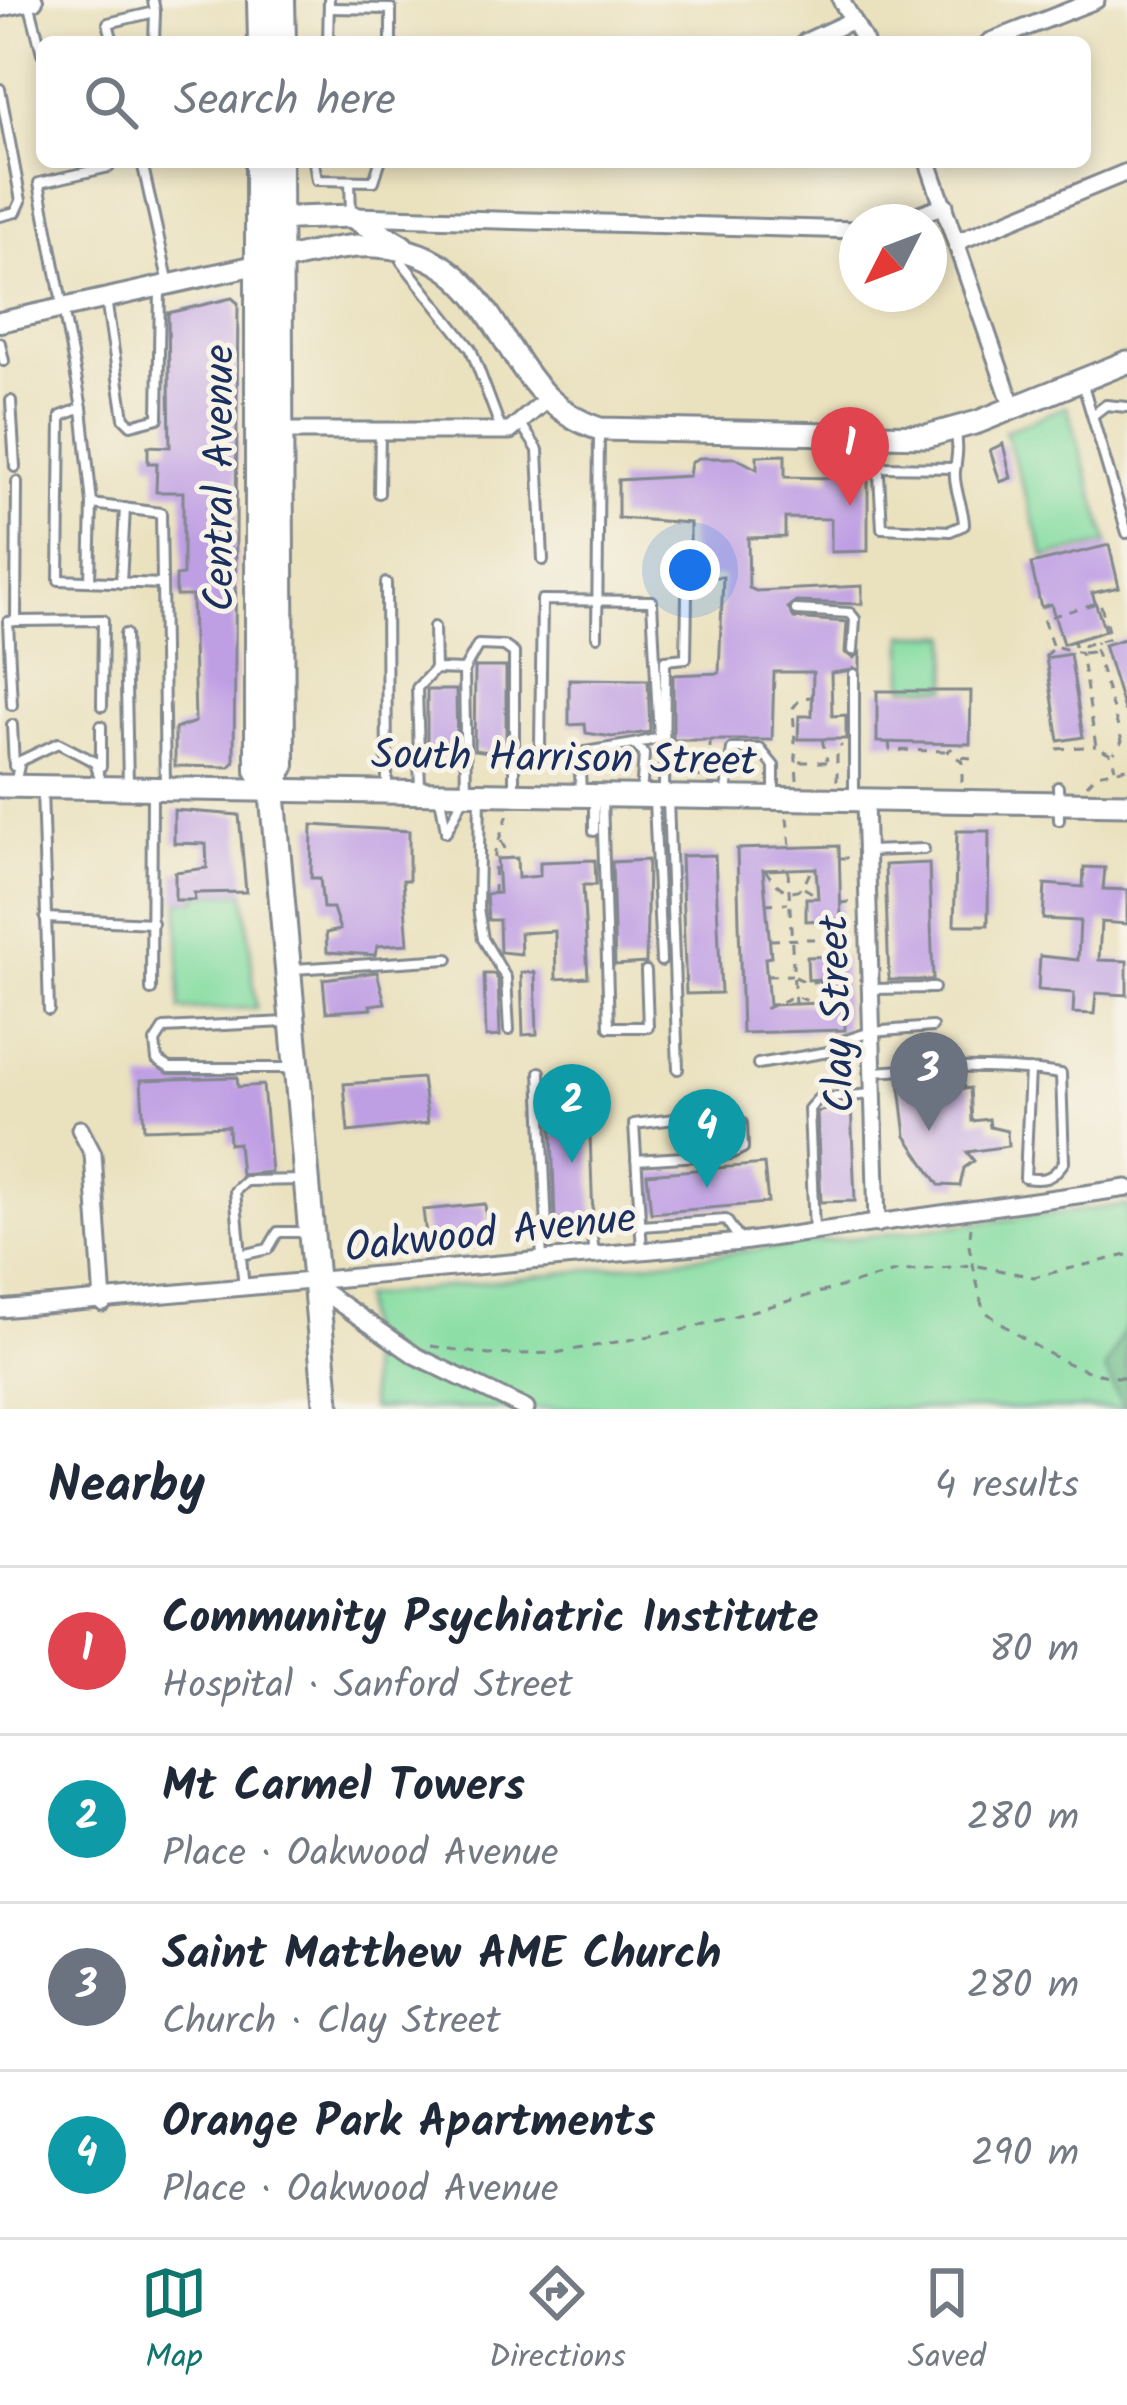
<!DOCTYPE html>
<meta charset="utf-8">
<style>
:root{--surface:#fff;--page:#f6f6f7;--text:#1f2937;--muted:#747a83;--line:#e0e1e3;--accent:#0f766e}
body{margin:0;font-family:Kalam,sans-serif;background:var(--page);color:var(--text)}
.compass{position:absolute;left:839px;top:204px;width:108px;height:108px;border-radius:50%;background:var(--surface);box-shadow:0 6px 18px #0003;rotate:228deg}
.you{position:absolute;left:690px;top:570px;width:42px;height:42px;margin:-30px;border:9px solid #fff;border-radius:50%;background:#1a73e8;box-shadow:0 0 0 18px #1a73e833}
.badge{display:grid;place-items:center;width:78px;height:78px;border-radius:50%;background:var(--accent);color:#fff;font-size:39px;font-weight:700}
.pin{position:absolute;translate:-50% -99px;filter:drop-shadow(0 3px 6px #0008)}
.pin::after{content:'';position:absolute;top:63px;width:42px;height:36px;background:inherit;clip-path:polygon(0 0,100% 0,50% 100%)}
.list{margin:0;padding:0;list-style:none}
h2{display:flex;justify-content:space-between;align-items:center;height:156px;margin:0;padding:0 48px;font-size:51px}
h2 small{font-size:39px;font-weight:400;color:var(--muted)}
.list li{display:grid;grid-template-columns:78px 1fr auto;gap:36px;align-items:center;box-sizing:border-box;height:168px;padding:0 48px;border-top:3px solid var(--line)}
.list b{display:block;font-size:45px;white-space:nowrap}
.list p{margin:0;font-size:39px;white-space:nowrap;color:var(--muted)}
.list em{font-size:39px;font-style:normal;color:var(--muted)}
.icon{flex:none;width:66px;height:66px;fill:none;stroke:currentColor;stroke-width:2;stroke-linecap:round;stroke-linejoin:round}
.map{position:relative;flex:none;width:1127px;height:1409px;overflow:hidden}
.search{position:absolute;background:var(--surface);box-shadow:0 6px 18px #0003;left:36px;right:36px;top:36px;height:132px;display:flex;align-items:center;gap:30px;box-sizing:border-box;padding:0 42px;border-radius:18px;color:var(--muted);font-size:45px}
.sheet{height:828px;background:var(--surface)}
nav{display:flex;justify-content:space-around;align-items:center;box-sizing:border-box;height:168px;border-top:3px solid var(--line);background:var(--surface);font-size:33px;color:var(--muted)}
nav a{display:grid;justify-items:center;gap:6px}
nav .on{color:var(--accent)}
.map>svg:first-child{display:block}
</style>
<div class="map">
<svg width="1127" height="1409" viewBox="0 0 1127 1409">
<rect width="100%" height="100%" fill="#f7f3e8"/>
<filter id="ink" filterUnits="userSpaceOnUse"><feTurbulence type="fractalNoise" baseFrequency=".00833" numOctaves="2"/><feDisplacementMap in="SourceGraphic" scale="24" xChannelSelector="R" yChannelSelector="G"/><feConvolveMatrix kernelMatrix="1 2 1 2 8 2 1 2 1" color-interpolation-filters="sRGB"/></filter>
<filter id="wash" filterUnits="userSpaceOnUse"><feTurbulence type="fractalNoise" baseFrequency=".004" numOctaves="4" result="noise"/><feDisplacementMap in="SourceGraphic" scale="48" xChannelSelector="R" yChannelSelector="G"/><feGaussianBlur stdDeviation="2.7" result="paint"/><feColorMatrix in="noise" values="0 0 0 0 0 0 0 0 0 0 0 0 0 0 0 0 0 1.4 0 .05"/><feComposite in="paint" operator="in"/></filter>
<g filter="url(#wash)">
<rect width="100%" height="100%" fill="#eae1be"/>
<g fill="#86dda2" stroke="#508680" stroke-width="3">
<path d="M1067 406 1108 543 1045 557 1005 431Z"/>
<path d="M904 635H949L948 688 904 687Z"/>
<path d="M245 893 256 1008 180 1010 179 902 197 900V894Z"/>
<path d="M1127 1205V1409H371L362 1297Z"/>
</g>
<path fill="#6cbc88" stroke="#447673" stroke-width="3" d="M1127 1324V1409H1124L1105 1369Z"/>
<g id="blocks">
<g fill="#bf9fe4">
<path d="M232 298 238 303 234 762 230 767 175 766V729L195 722 192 596H176V576L183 575V492H156L157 463H148V446L170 447 168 313Z"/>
<path d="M1003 444 1011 478 1000 482 990 450Z"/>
<path d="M785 455V477L832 478V460H868V551L831 552V519L785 518V537L748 538 749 588 756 591 862 586V604L796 602 788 608 794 618 847 622 845 653 854 658 860 653V669L831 673 832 716 846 715V739H798L799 716H812L813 672H774L772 740H673V675L719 673 723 577H696L690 571V523L618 518V480L689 476 691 462 699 458H736L757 469V456Z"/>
<path d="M1109 545 1119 587 1092 593 1105 631 1063 644 1051 604 1041 607 1031 564Z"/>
<path d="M1127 638V710H1124L1104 645Z"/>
<path d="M1070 654 1083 737 1059 741 1046 658Z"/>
<path d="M475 667H506V750L498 753 474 750Z"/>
<path d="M569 679 648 680 650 732 612 737 586 733 585 724 569 725Z"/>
<path d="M427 690H456L457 756 427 757Z"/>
<path d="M877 691H971L970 744 877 742Z"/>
<path d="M174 810 239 815 246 892 194 893 195 900H175V872L207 868 206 844 174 843Z"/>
<path d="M312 825 409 831V880H403L408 944 377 946 375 955 327 952 326 933 340 930 333 908H323L320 878H311Z"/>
<path d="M957 831H989L988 925H954Z"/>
<path d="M839 846 841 919 806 921V898H818L816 868 763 870 771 957 765 958 769 1005 822 1003 820 979 808 980 807 957 844 956 845 1030 742 1033 737 849Z"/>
<path d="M715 855 721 993 686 994 681 856Z"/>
<path d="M517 858 518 878 540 876V862L595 860 596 885H583L588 977 556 979 555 931 520 933 521 954 500 952 499 920H488L486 894 499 893 497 859Z"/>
<path d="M648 860 646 963 615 965 612 862Z"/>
<path d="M929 863 933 980H889L885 865Z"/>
<path d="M1084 867 1105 868 1103 889 1127 890V924L1101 922 1099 960 1127 961V995L1096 993 1094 1014 1073 1013 1074 993 1038 990 1040 956 1078 960 1080 921 1043 919 1045 884 1083 887Z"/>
<path d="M377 972 385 1003 370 1005 371 1009 326 1012 323 979Z"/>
<path d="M535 972 537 1034 523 1035 521 973Z"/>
<path d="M484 974H494L498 980 500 1036 486 1037Z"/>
<path d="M963 1076 964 1089 970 1088 972 1121 989 1119 990 1127 1007 1131 1008 1146 967 1152 974 1161 964 1168 960 1186 939 1185 906 1136 899 1079Z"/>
<path d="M237 1077 238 1087 263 1085 271 1172 241 1175 238 1143 229 1144 228 1126 144 1129 141 1080Z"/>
<path d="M422 1078 428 1123 348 1132 344 1084Z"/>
<path d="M851 1104 855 1201 821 1202 817 1112Z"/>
<path d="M589 1106 593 1219 555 1220 551 1107Z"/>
<path d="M764 1164 768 1203 651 1213 647 1174Z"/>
<path d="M485 1204 489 1244 428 1251 423 1210Z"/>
</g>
</g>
</g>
<g filter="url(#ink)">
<use href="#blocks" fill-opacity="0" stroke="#82888e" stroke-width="3"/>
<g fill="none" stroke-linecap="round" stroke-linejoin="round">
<g stroke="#82888e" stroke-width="14">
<g id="service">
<path d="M29 2 42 53"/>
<path d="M329 8 391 9V42"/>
<path d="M113 42 108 23 155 12 153 0"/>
<path d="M154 42 155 12"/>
<path d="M328 42 329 0"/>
<path d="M0 89 21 201 16 212 0 216"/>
<path d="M108 162 109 167 39 183 82 408 92 504 161 513 165 787"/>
<path d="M142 162 169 284"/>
<path d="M314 162 317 180 374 181 380 162"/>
<path d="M350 181 351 214"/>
<path d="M406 253 402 262 471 349 501 429"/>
<path d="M106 299 124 418 131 425 158 418 160 289"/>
<path d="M0 343 4 361"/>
<path d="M1083 385 1127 533"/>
<path d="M11 401 15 467"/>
<path d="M82 408 61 416 59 580 162 584"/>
<path d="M1093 415 1106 405 1127 407"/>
<path d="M521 424 538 450 543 560"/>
<path d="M877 439 882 528 950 531 964 525C964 507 953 488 955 471 957 455 959 447 955 429"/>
<path d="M877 467 955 468"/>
<path d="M17 482 16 621 103 620 102 706"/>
<path d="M379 493 380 431"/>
<path d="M90 581 92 504"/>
<path d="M121 583 125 508"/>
<path d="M386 583 387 790"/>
<path d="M796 610 850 613 855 619 853 650"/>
<path d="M434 627 435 669"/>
<path d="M125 634 128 786"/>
<path d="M597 636 599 433"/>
<path d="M12 705 8 622 16 621"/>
<path d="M12 725 14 766"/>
<path d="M540 745 542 600 652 601 659 738 634 744"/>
<path d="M101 766V726"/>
<path d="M15 784 20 761 58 743 95 762 102 786"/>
<path d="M1058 787 1059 820"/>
<path d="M42 789 49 1010"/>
<path d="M420 790 417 688 435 669 464 670"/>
<path d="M664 791 665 660 686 658 687 594"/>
<path d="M581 792 579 753 634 744 644 754 641 796"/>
<path d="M726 793 732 749H760L774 766V798"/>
<path d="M480 795 478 908 483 939 506 978 509 1030"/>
<path d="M440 798 446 830"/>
<path d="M602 798 609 1027H648L646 971"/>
<path d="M854 799V674"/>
<path d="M654 800 661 961"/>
<path d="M668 800 678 1069"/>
<path d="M594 831V797"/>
<path d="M446 832 466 793 464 670 478 645 504 646 514 653V789"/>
<path d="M868 851 924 849"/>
<path d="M45 918 153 923"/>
<path d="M294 969 448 959"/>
<path d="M871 989 934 988"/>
<path d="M151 990 152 789"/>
<path d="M286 1022 164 1028 155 1042 157 1060 170 1068H292"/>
<path d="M758 1064 834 1051 843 1041 871 1032 932 1027"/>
<path d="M540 1072 547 1231 541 1241 542 1260"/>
<path d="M875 1072C938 1067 998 1065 1061 1074L1064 1162C1052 1179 1045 1181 1025 1178L1030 1070"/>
<path d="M636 1160 731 1154 743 1148 742 1123 732 1112 634 1124 642 1250"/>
<path d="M641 1226 726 1220 740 1240"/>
<path d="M547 1231 585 1229 592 1237 594 1255"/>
<path d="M814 1231 809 1109 818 1099 871 1094"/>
<path d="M241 1255 268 1249 278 1232H307"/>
<path d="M244 1289 235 1191 246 1181 304 1180"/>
</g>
</g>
<g stroke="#82888e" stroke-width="21">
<g id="minor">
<path d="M841 0 865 42"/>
<path d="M805 42 853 20"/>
<path d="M989 42 1096 0"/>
<path d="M928 162 1013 408"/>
<path d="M354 216 857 230"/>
<path d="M897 222 945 205"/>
<path d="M957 242 1127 172"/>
<path d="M280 431H510L546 400"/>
<path d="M865 801 877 1224"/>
<path d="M80 1129 93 1154 103 1303"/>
<path d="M315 1286 416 1356 526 1409"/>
<path d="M0 1309 741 1242 1127 1188"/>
</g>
</g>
<g stroke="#82888e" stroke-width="24">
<g id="tertiary">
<path d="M0 7 33 0"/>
<path d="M0 322 265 263"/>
</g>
</g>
<g stroke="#82888e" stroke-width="27">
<g id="secondary">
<path d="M268 219 351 216 402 246"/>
<path d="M276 261C309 255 342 244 376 246 509 253 490 394 600 429L927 436 978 422 1127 362"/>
<path d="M0 786 1127 804"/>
</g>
</g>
<g stroke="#82888e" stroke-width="30">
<g id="primary">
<path d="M260 0 261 42"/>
<path d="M282 0 283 42"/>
<path d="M258 162V770L272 789"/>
<path d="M279 162 282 765 272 789 327 1409"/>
</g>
</g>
<g stroke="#82888e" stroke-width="3" stroke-dasharray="9 9" stroke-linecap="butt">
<path d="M1052 645 1043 619 1100 602 1110 638 1075 648 1073 641"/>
<path d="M1095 649 1122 741 1114 753"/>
<path d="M1083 653 1091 652 1097 642"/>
<path d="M1045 657 1054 646 1081 653 1096 746 1111 754 1115 768"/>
<path d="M710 739V778"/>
<path d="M822 739 827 760"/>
<path d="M889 742 890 750 947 751"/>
<path d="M1057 749 1096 746"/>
<path d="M962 757 972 758"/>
<path d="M676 761H710"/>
<path d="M800 762H837"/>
<path d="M699 778V740"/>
<path d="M797 780 793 708 801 698 812 697"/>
<path d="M837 781V748L842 745"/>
<path d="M962 782V761L947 751 962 744"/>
<path d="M1087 785 1097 774 1127 768"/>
<path d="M787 818 790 847"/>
<path d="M501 841 510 858"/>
<path d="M839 858H849"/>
<path d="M765 870C775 884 786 898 803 887L812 868"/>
<path d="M788 870 795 1004"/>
<path d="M804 888 818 896"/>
<path d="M494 894 495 851 508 814"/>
<path d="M840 903 850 902"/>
<path d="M765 904 788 903"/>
<path d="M770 940 851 938"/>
<path d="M767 976 792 975"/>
<path d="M795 977 809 983 821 980"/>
<path d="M765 1009 794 996 822 1006"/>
<path d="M971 1227 969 1246 983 1310C1021 1338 1078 1379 1127 1377"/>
<path d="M431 1346 489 1355 555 1353 679 1331 895 1272 973 1265 1034 1277 1127 1255"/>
</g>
<use href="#service" stroke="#fff" stroke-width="8"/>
<use href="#minor" stroke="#fff" stroke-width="15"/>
<use href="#tertiary" stroke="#fff" stroke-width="18"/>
<use href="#secondary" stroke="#fff" stroke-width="21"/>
<use href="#primary" stroke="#fff" stroke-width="24"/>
</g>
</g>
<g text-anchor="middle" stroke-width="10" stroke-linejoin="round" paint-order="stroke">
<g font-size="42" fill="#1b2f5e" stroke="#f7f3e8">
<text transform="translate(218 478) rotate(-90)" y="15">Central Avenue</text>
<text transform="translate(564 756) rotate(1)" y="15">South Harrison Street</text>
<text transform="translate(835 1014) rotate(-92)" y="15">Clay Street</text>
<text transform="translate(490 1231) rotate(-6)" y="15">Oakwood Avenue</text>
</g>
</g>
</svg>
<svg class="compass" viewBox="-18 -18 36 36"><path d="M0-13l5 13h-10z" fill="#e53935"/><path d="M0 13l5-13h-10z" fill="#747a83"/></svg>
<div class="you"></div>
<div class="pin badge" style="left:850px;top:506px;background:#e0444e">1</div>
<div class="pin badge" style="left:572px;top:1163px;background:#0f9aa8">2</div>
<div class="pin badge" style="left:929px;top:1131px;background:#6b7280">3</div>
<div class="pin badge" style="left:707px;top:1188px;background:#0f9aa8">4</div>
<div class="search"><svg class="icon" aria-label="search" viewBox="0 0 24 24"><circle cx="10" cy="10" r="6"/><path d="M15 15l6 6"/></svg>Search here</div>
</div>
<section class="sheet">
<h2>Nearby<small>4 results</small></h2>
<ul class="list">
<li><span class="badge" style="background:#e0444e">1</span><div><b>Community Psychiatric Institute</b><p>Hospital · Sanford Street</p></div><em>80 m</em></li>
<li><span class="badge" style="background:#0f9aa8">2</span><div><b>Mt Carmel Towers</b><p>Place · Oakwood Avenue</p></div><em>280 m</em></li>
<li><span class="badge" style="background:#6b7280">3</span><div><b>Saint Matthew AME Church</b><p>Church · Clay Street</p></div><em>280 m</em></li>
<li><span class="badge" style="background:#0f9aa8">4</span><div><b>Orange Park Apartments</b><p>Place · Oakwood Avenue</p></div><em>290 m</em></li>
</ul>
</section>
<nav>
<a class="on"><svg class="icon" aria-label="map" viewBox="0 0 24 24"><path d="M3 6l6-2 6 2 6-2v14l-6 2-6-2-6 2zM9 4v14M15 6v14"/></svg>Map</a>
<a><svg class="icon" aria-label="directions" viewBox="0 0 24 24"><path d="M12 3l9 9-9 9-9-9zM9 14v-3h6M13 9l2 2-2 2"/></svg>Directions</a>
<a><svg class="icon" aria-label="saved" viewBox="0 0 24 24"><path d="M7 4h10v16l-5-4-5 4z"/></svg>Saved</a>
</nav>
